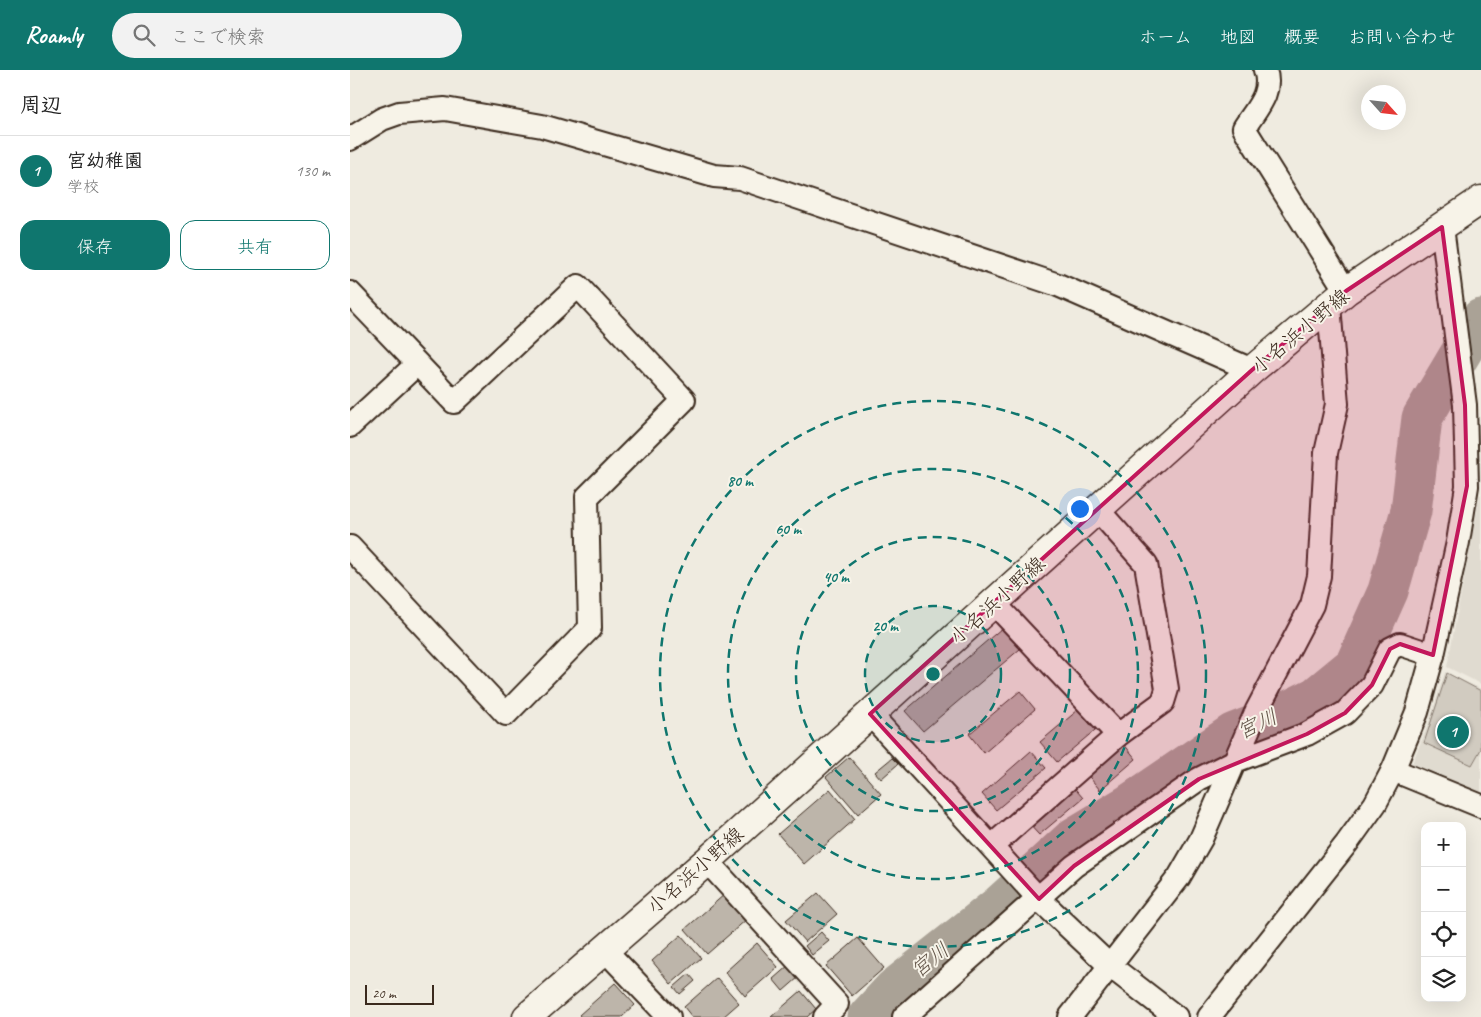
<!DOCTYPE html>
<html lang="ja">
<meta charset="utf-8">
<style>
:root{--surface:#fff;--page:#f2f2f2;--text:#222;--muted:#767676;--line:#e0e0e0;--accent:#0f766e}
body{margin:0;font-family:Caveat,"Klee One",sans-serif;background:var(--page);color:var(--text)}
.controls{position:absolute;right:15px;bottom:15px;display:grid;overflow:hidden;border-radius:10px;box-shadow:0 5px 20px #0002}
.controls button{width:45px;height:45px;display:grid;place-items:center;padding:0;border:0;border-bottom:1px solid var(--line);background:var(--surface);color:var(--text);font:25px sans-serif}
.compass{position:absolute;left:1011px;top:15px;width:45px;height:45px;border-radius:50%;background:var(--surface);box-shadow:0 5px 20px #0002;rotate:117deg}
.scale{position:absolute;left:15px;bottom:12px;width:69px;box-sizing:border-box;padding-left:5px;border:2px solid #3b2a1e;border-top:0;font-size:14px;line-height:18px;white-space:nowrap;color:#3b2a1e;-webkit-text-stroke:4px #f7f3e8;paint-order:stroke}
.you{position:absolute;left:729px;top:438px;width:18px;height:18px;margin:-12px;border:4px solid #fff;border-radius:50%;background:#1a73e8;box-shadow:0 0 0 8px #1a73e833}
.badge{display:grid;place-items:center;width:32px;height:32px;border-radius:50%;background:var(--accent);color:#fff;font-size:16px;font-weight:700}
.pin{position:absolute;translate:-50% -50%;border:2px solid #fff;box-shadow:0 1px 5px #0006}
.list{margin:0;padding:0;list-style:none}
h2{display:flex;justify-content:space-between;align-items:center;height:65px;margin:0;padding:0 20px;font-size:21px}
h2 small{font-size:16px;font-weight:400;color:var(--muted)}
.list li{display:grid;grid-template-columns:32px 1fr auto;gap:15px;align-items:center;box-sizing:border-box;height:70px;padding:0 20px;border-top:1px solid var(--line)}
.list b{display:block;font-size:19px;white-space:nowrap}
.list p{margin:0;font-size:16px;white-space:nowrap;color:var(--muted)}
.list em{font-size:16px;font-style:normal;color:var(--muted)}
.actions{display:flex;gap:10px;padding:15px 20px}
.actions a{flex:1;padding:11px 0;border:1px solid var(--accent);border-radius:15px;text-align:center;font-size:18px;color:var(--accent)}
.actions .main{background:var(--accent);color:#fff}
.icon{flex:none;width:28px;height:28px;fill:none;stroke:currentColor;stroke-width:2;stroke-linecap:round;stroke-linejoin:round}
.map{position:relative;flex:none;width:1131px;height:947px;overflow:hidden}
header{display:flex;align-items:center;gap:30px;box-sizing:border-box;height:70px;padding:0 25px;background:var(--accent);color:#fff}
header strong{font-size:24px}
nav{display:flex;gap:28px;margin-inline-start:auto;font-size:18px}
.search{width:350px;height:45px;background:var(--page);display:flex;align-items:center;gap:12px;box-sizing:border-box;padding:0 18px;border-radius:28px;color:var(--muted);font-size:19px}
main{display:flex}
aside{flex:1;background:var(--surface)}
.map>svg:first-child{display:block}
</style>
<header>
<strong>Roamly</strong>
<div class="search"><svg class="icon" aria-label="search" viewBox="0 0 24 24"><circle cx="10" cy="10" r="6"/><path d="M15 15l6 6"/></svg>ここで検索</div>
<nav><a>ホーム</a><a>地図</a><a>概要</a><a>お問い合わせ</a></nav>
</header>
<main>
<aside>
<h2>周辺<small></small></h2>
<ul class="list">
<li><span class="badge">1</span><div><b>宮幼稚園</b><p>学校</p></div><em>130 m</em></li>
</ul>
<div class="actions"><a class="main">保存</a><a>共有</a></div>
</aside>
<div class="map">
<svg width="1131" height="947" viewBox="0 0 1131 947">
<rect width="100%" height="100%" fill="#efebe0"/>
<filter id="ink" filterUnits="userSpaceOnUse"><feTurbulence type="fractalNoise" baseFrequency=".02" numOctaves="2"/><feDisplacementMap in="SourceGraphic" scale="10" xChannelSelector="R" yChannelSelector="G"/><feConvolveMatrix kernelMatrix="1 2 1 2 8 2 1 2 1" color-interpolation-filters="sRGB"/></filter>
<g filter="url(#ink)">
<g fill="#e0dbd0">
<path d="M1130 425H1131V614L1097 597Z"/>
<path d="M1095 602 1131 619V729L1061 696 1080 650Z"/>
</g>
<path fill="#d1cbc0" stroke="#867a6f" d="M1097 603 1131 621V679L1122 695 1074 673Z"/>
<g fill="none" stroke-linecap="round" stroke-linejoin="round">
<path stroke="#aaa296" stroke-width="41" d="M518 947 544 919 650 835 725 767 780 734 884 663 928 646 966 627 1005 595 1038 521 1061 441 1072 348 1131 249"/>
</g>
<g fill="#bdb5aa" stroke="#3b2a1e">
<path d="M652 558 670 579 573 661 555 641Z"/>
<path d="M670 621 685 639 634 683 619 664Z"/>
<path d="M728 640 745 660 707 692 690 672Z"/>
<path d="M773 673 786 689 750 720 736 703Z"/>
<path d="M681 681 696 698 646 740 632 724Z"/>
<path d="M499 687 531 724 508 744 476 707Z"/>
<path d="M542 688 548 694 531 709 525 702Z"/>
<path d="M721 714 733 728 689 765 677 752Z"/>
<path d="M480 719 505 749 454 794 428 764Z"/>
<path d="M468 823 487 844 455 872 436 850Z"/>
<path d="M375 824 397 849 357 884 335 859Z"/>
<path d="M471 862 479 871 462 885 455 876Z"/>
<path d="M331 865 351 888 321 914 302 891Z"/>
<path d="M508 868 534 898 502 926 476 896Z"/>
<path d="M407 873 428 897 395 926 375 902Z"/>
<path d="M439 895 449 907 433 921 423 909Z"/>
<path d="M339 904 345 911 330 924 324 917Z"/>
<path d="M367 908 389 933 373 947H342L334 937Z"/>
<path d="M265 913 285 935 272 947H231L229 945Z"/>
<path d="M451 921 466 939 457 947H421Z"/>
</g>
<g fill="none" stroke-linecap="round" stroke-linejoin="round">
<g stroke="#3b2a1e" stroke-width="26">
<g id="minor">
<path d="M915 0C923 23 906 39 894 58L996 221"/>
<path d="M0 69 32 49 49 43 95 39 192 56 364 106 390 108 708 215 902 300"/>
<path d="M0 223 104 332 228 216 334 330 237 427 240 558 156 644 0 477"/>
<path d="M0 356 67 294"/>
<path d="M644 533 768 665"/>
<path d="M520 644 689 829 760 896 826 947"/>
<path d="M1043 700 1131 736"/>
<path d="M642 776 768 665 813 632 817 619 796 494 748 440"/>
<path d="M357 791 487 934 475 947"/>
<path d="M254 879 319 947"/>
<path d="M554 947 724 796 849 709 885 691 957 664 995 643 1022 615 1040 579 1050 574 1083 585"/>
<path d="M720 947 829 807 851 769 907 640 962 535 969 506 976 383 987 334 979 235"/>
<path d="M859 947 997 773 1025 734 1043 700 1067 642 1083 585 1108 472 1117 416 1115 335 1092 157"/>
</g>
</g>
<g stroke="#3b2a1e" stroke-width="31">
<path id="major" d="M177 947 357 791 902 300 996 221 1131 130"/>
</g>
<use href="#minor" stroke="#f7f3e8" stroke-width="22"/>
<use href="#major" stroke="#f7f3e8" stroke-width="28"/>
</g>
</g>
<path fill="#c2185b" fill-opacity="0.2" stroke="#c2185b" stroke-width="4" stroke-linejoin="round" d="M1092 157 1115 335 1117 416 1083 585 1050 574 1040 579 1022 615 995 643 957 664 849 709 724 796 689 829 520 644 902 300 996 221Z"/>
<circle cx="583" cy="604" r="68" fill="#0f766e" fill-opacity=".12"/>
<g fill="none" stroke="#0f766e" stroke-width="2.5" stroke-dasharray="9 6">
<circle cx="583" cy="604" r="68"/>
<circle cx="583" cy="604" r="137"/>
<circle cx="583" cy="604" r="205"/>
<circle cx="583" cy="604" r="273"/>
</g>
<g text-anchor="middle" stroke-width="4" stroke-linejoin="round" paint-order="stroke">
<g font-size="20" fill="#3b2a1e" stroke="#f7f3e8">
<text transform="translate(950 261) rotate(-40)" y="7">小名浜小野線</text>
<text transform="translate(647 530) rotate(-42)" y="7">小名浜小野線</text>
<text transform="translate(345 800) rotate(-41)" y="7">小名浜小野線</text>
</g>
<g font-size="21" font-style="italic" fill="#625448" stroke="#f7f3e8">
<text transform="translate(907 654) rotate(-25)" y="7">宮川</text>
<text transform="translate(580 890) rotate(-38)" y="7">宮川</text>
</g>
</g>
<circle cx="583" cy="604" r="8" fill="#0f766e" stroke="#f7f3e8" stroke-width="2.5"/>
<g font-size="15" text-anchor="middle" font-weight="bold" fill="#0f766e" stroke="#f7f3e8" stroke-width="4" stroke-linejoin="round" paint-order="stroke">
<text x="390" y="416">80 m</text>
<text x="438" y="464">60 m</text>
<text x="486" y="512">40 m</text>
<text x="535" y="561">20 m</text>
</g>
</svg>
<div class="controls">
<button>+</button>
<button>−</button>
<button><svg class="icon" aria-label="locate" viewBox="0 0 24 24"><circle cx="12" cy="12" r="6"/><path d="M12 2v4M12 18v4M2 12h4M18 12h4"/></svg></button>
<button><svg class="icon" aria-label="layers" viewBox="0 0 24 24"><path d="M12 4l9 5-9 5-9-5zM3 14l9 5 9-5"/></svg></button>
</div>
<svg class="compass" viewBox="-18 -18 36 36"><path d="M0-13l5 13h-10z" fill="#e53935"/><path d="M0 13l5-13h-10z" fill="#767676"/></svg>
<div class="scale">20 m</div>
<div class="you"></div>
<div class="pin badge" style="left:1103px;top:662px">1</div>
</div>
</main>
